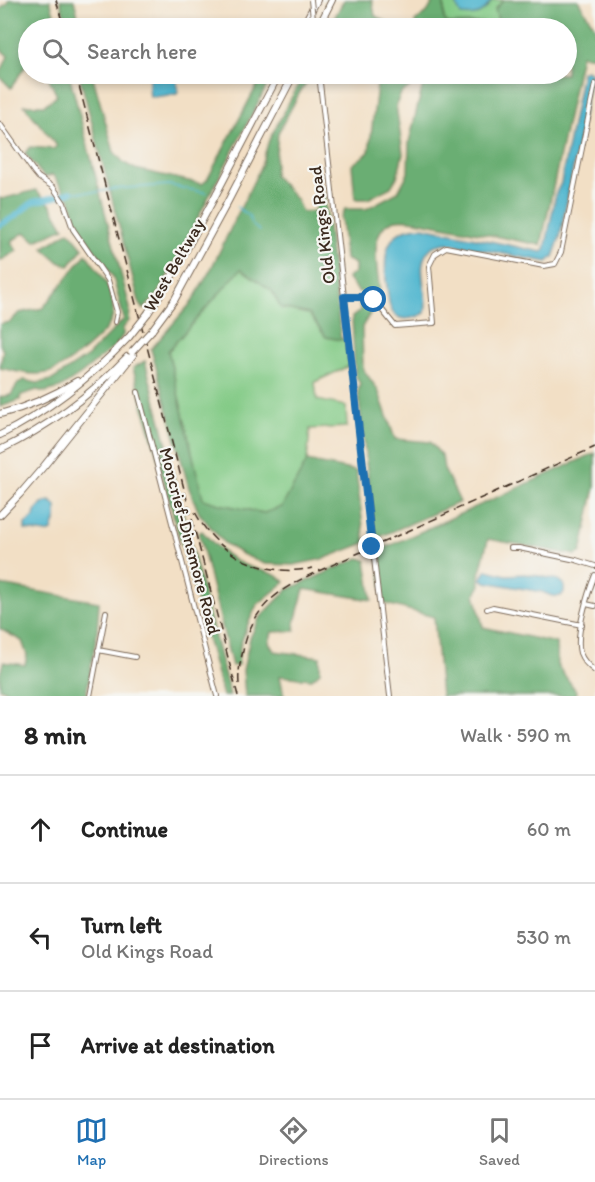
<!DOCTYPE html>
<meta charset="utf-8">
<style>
:root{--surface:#fff;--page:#f6f6f6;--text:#222;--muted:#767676;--line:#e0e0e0;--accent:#1f6fb2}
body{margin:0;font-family:Itim,sans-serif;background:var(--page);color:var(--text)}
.stop{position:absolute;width:18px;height:18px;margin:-14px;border:4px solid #1f6fb2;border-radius:50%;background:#fff}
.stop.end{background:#1f6fb2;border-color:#fff;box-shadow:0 2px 6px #0008}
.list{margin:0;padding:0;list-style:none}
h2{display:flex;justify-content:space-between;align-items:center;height:78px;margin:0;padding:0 24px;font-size:26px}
h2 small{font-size:20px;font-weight:400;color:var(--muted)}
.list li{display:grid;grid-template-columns:39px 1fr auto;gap:18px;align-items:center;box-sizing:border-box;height:108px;padding:0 24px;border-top:2px solid var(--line)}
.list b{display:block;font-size:22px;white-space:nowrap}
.list p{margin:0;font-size:20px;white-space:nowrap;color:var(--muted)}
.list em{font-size:20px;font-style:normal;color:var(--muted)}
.icon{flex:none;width:33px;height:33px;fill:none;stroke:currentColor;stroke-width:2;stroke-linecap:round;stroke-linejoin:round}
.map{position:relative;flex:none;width:595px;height:696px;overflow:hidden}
.search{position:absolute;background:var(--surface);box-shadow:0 3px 9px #0003;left:18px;right:18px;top:18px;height:66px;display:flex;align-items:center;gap:15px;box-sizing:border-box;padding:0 21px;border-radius:33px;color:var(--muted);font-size:22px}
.sheet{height:402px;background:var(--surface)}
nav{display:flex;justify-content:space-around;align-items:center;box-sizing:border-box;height:84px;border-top:2px solid var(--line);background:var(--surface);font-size:16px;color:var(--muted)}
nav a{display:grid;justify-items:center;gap:3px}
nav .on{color:var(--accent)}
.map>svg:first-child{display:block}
</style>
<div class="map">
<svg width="595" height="696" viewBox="0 0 595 696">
<rect width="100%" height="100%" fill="#f6f6f2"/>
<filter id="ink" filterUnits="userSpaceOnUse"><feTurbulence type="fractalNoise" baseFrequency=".0167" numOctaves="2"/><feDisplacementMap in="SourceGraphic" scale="12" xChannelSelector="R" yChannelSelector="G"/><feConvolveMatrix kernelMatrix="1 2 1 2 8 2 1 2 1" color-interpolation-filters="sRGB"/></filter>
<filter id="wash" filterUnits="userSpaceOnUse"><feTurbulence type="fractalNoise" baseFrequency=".008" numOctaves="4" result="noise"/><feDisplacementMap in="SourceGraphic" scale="24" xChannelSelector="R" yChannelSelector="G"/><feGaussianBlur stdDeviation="1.35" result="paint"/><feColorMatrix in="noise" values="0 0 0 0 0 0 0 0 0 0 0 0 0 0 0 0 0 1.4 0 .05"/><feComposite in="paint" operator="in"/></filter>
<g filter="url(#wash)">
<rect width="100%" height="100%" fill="#f2dfc5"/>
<g fill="#83ca86" stroke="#5f7a52" stroke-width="1.5">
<path d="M444 0H457V7L486 9 492 0H504L495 9 506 22 516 19 519 21 518 25 514 28 489 27 482 23 448 24 444 19Z"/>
<path d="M241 268 272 291 281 308 309 314 326 337 345 339 349 366 315 382 317 400 346 406 347 427 310 429 307 461 282 507 264 513 219 504 203 499 168 351Z"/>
</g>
<g fill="#6aae73" stroke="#526c48" stroke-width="1.5">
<path d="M8 0H50L58 28H28V62L11 88 0 77V74L8 56 0 49V9L8 3Z"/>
<path d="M60 0H74L81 28H68Z"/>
<path d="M344 0H372L375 16 391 24 393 28H329Z"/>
<path d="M434 0H444V19L448 24 482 23 489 27H514L518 25 519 22 516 19 506 22 498 20 495 9 504 0H578L595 27V57L581 55 541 245 416 221C410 220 402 219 396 220 366 227 378 271 380 293L359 292 347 278 355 272V264L345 259 341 217 345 209H366L398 192 408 173 409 142 424 80 422 74H566V28H416L415 22 428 11Z"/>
<path d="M47 74H69L130 308 129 321 123 328V335L115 346 81 374 60 388 45 392 37 390 21 395 20 400 0 407V397L11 395 18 383 24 380 37 383 52 380 88 356 124 319 113 277 77 224 71 201 53 175 44 177 25 153 30 147 53 149 57 146 24 105H44L57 96Z"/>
<path d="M79 74H92L114 152 124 163 135 169 202 184 207 180 263 74H273L158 294 143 310 140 305Z"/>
<path d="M304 74H313L300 92 278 133 274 175 296 199 302 212 315 211 316 192H324L341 340 326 337 309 314 281 308 272 291 241 269 168 351 203 499 219 504 264 513 282 507 307 461 356 471 365 543 323 559 293 565 265 564 242 554 224 543 199 513 189 488 151 349 192 302 211 269 261 166 269 140Z"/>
<path d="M369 74H410V87L401 93 396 105 403 154 397 177 391 187 368 199H355L352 165 369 152 377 86Z"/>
<path d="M36 190 50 204 64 228 35 241 25 232 11 242 17 251 0 261V198L2 199Z"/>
<path d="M69 231 83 248 69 266 59 262 43 248Z"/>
<path d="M86 254C98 270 112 286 113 307 114 315 111 323 106 329 95 342 63 370 46 373 30 376 16 371 0 368L3 351 0 344V324L10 322 19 313 43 308Z"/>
<path d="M364 300 371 312 362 327 363 369 378 390 395 439 430 442 442 456 444 469 460 502 375 539 358 391 360 384 355 374 352 317 360 311 359 301Z"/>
<path d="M145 361 167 445 164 458 168 464 171 466 230 696H223L133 368Z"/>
<path d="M595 453V487L581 552 576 555 488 539 479 576 480 585 475 594 483 627 556 643 557 665 576 691 575 696H441L434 617 383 603 378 551Z"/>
<path d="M202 531C214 545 229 559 247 566 259 571 276 572 285 582L257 605 247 626 240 646 238 665 232 666 199 533Z"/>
<path d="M359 558 366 560 372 600 304 589 295 622V631L272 632 269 643 274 651 320 657V672L312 679 280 676 284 696H245L243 670 250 638 259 619 287 590Z"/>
<path d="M0 585 99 602 97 632 86 696H17L0 688V675L3 662 25 665 27 655 22 641 0 629Z"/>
</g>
<g fill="#50b6cf" stroke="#467076" stroke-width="1.5">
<path d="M457 0H492C483 14 478 17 461 15L457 7Z"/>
<path d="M586 70 591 73 560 237 553 257 547 262 446 243C441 244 435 245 432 247 412 264 430 293 425 313 418 317 406 321 398 317 388 312 389 298 387 288 383 258 383 227 423 227L542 252 545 250 556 193 561 183 582 72Z"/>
<path d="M156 74H176L178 91 177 94 153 97 150 96C148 88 148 83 151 75Z"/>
<path d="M49 501 52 502 56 506V518L52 531 46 533 25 530V524L34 517C34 509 42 503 49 501Z"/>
<path d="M487 570 506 575 525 574 539 576 559 580 564 584V592L561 596H552L542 592 486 582 481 579Z"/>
</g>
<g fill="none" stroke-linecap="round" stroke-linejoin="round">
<g stroke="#50b6cf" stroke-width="1.5">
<path d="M71 192H97L114 189 169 185 207 193"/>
<path d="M237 207 249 216 252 225 260 231"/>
</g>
<path stroke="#50b6cf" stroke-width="6" d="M0 225 14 217 33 202 55 197 71 192"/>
</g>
</g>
<g filter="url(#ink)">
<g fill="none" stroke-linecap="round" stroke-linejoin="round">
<g stroke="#7b6958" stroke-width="6">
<g id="minor">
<path d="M319 74 352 369 390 696"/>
<path d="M0 124 34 172 38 177 53 187 64 203 73 229 108 280 117 312 115 322"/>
<path d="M344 297H364L374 300 395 326 434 323 429 266 435 254 446 247 544 266 555 264 561 252 595 84"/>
<path d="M138 392 217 696"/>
<path d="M511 548H519L576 560 595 566"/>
<path d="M595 575C588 592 575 635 580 653 583 661 588 666 595 671"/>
<path d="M586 604 595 606"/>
<path d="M487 609 493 607 582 625"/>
<path d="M98 650 135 657"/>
<path d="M90 696 106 612"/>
</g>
</g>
<g stroke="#7b6958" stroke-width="8">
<g id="highway">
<path d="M302 28 317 0"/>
<path d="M318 28 332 0"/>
<path d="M148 313 172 276 212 202 279 74"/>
<path d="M152 330 175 299 226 205 294 74"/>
<path d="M0 414C28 407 53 396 77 381"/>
<path d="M0 435C49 411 91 377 129 337"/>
<path d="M0 450C48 427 90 396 127 357"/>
<path d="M0 515 20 494 44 466 133 355"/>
</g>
</g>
<use href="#minor" stroke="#fff" stroke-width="4"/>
<use href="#highway" stroke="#fff" stroke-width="6"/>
<g stroke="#3b2a1e" stroke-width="1.5" stroke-dasharray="9 4.5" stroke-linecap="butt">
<path d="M56 0 64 28"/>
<path d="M76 74 238 696"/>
<path d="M195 512C218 556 264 578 313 568"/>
<path d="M239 684C238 673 240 662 243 651 253 605 280 588 321 570L595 447"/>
</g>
<g stroke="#7b6958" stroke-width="6" stroke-linecap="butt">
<path id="minor-bridge" d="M311 0 314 28"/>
</g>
<g stroke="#7b6958" stroke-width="8" stroke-linecap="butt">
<g id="highway-bridge">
<path d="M129 337 148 313"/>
<path d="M132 352 152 330"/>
</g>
</g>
<use href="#minor-bridge" stroke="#fff" stroke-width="4"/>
<use href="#highway-bridge" stroke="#fff" stroke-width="6"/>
</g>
</g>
<g fill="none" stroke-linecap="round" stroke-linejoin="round" filter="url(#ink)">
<path stroke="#1f6fb2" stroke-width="8" d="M372 547 344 297H364L374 300"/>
</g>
<g text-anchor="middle" stroke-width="4.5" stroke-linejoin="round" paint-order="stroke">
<g font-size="18" fill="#3b2a1e" stroke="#f6f6f2">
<text transform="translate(322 225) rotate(-97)" y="6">Old Kings Road</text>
<text transform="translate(174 265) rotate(-60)" y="6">West Beltway</text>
<text transform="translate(190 541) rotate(75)" y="6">Moncrief-Dinsmore Road</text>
</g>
</g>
</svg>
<div class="stop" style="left:374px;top:300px"></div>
<div class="stop end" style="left:372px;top:547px"></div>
<div class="search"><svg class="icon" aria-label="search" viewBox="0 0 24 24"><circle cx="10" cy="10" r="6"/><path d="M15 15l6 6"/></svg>Search here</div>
</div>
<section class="sheet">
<h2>8 min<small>Walk · 590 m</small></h2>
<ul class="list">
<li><svg class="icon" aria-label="ahead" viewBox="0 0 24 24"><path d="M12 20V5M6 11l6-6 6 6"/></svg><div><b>Continue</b></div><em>60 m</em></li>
<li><svg class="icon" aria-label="left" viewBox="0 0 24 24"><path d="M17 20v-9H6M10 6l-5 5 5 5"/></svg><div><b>Turn left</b><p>Old Kings Road</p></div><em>530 m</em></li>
<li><svg class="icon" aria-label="arrive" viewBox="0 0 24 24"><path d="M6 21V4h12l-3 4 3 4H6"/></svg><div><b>Arrive at destination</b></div></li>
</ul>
</section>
<nav>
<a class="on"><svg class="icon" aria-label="map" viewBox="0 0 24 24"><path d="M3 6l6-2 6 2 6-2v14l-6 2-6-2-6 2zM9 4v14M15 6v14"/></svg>Map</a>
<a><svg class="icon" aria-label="directions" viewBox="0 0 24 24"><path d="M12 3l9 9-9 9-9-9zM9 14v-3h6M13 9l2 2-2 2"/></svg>Directions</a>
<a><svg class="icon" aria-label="saved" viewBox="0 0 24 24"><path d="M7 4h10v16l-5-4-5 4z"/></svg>Saved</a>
</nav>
